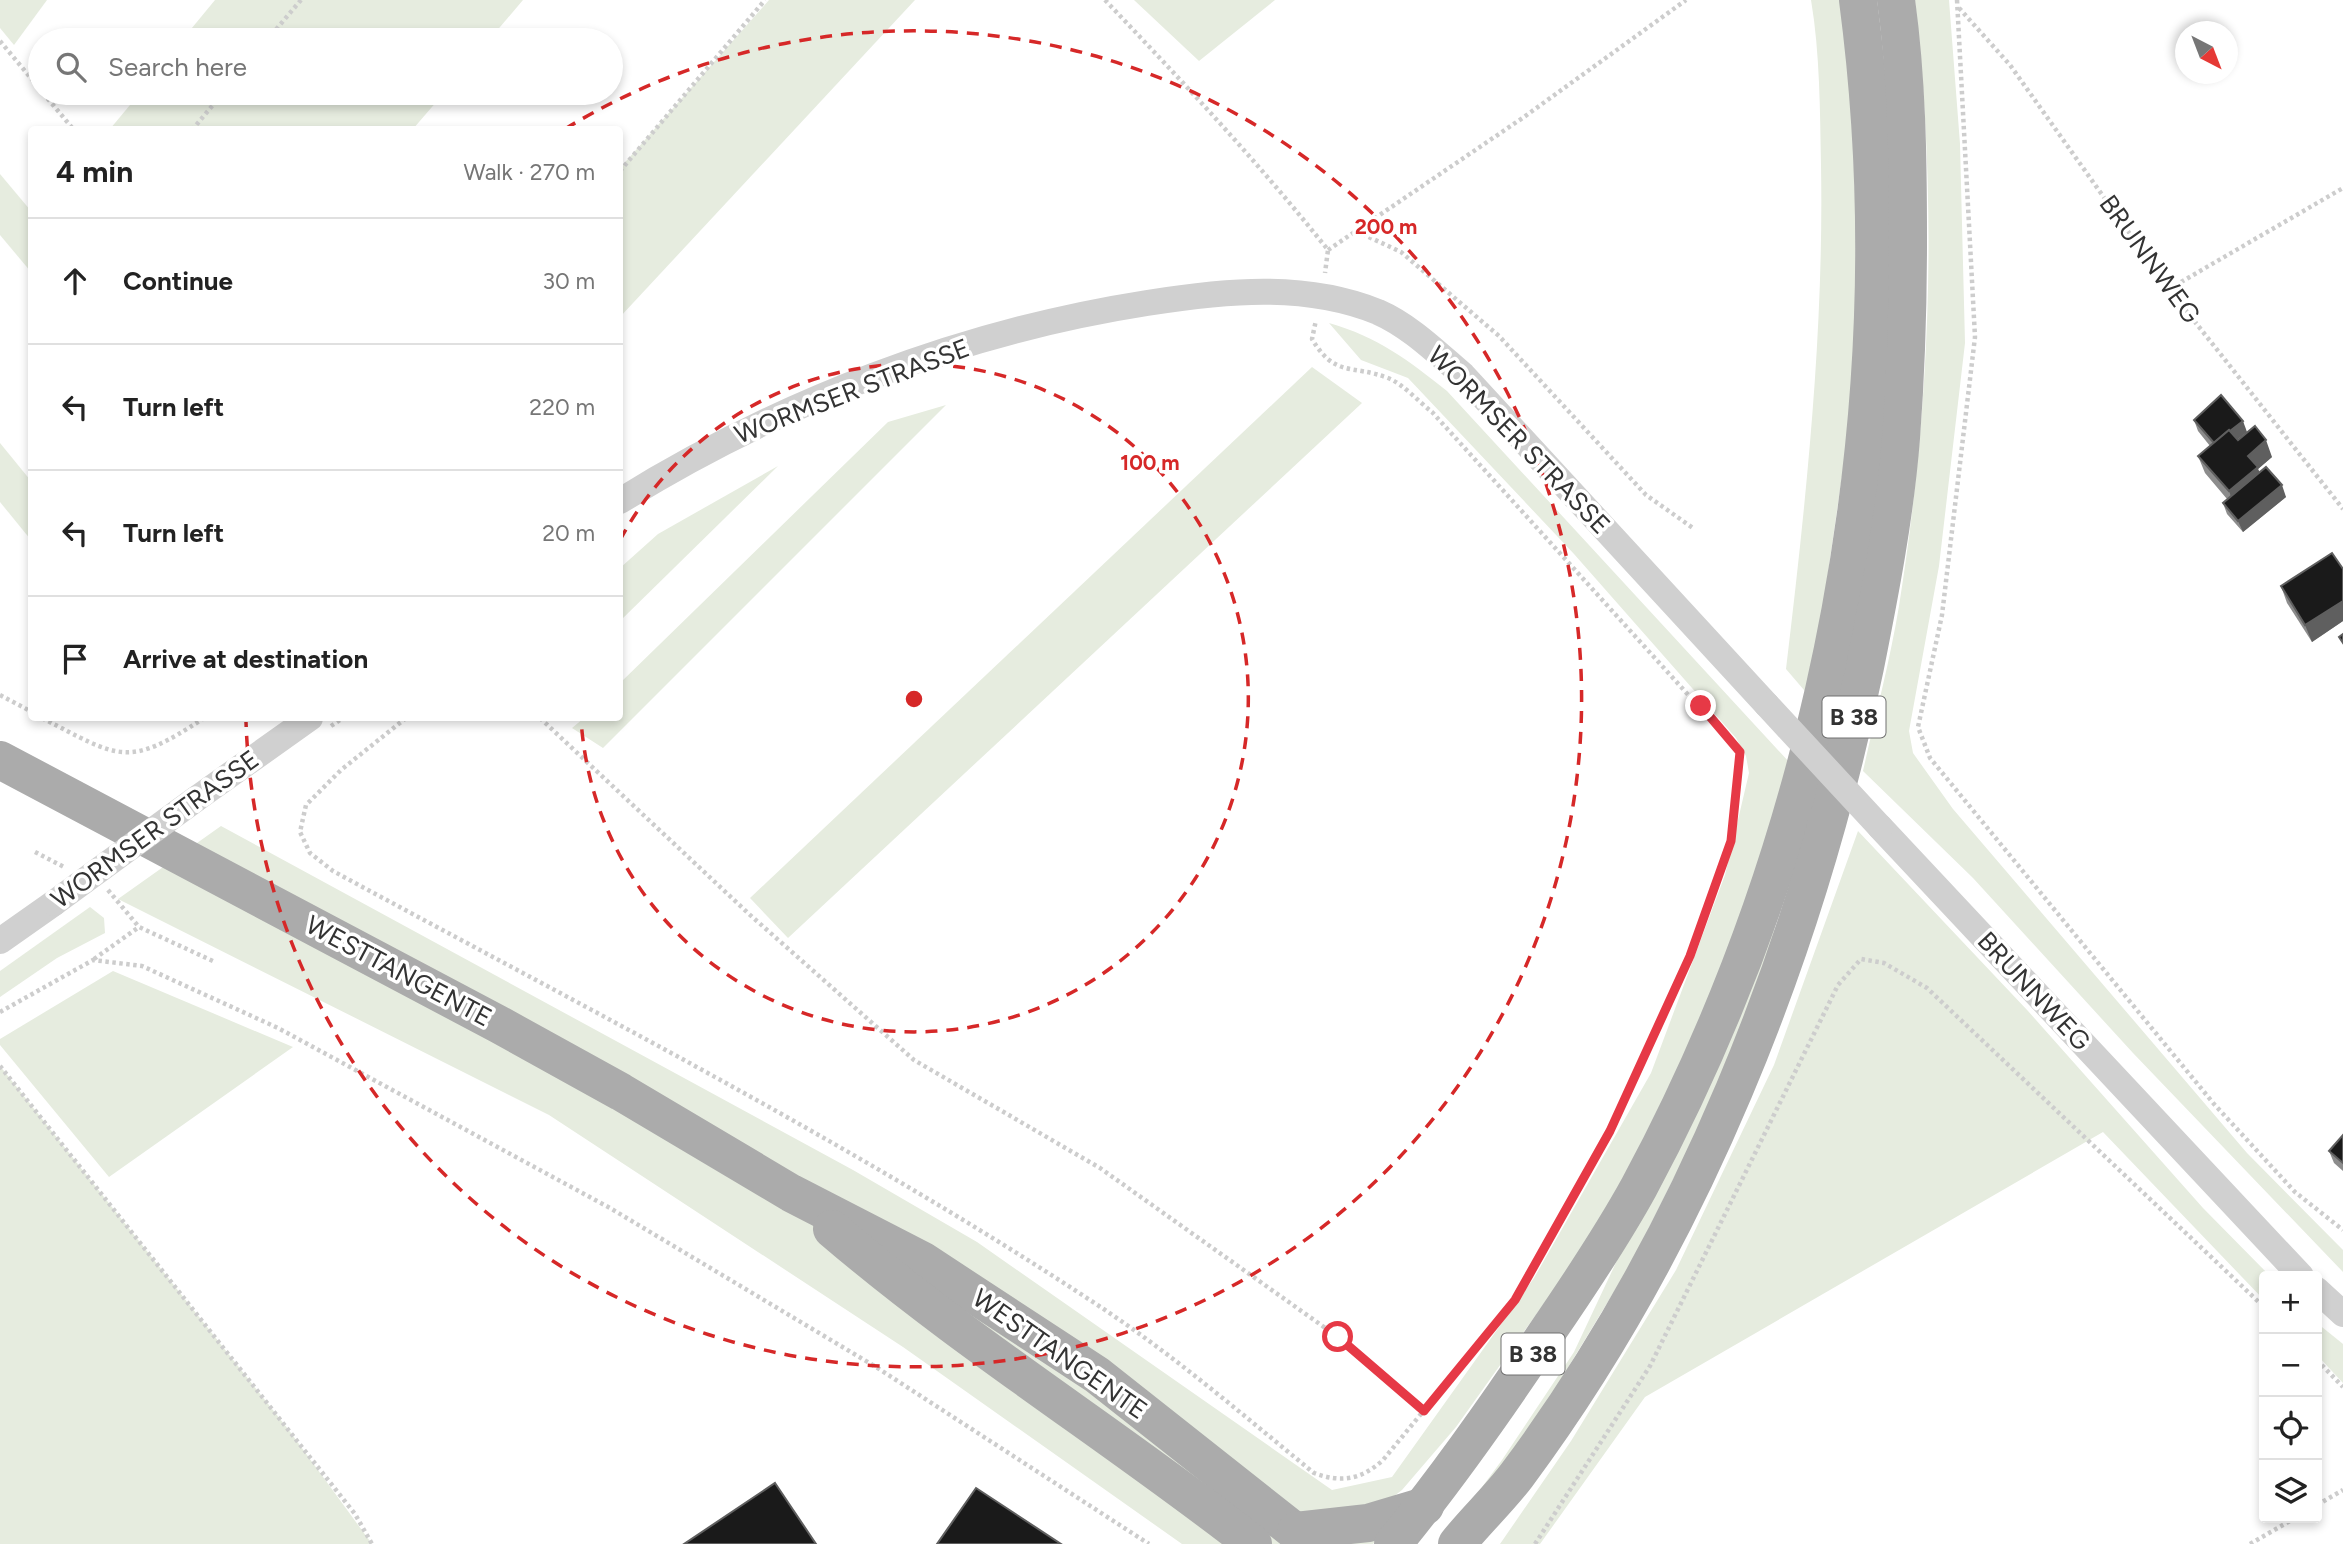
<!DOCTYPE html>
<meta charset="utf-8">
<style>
:root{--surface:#fff;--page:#f6f6f6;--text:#222;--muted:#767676;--line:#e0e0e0}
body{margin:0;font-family:Figtree,sans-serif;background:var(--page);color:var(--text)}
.controls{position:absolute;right:21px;bottom:21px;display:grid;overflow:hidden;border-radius:7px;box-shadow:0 4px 10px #0003}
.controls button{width:63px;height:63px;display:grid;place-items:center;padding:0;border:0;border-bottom:2px solid var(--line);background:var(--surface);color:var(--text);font:35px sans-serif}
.compass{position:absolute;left:2175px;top:21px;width:63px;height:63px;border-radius:50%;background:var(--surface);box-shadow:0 4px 10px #0003;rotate:138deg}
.stop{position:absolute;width:21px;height:21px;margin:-16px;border:5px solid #e63946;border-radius:50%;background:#fff}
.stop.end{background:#e63946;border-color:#fff;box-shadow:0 2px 7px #0008}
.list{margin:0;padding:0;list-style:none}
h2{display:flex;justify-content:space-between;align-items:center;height:91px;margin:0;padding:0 28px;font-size:30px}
h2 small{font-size:23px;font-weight:400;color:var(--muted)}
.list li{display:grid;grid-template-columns:46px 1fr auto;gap:21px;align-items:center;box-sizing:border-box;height:126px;padding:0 28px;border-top:2px solid var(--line)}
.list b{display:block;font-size:26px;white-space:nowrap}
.list em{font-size:23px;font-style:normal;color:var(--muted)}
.icon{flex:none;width:38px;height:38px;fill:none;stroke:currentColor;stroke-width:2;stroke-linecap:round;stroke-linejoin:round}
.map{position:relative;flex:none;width:2343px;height:1544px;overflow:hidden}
.search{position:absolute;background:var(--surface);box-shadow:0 4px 10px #0003;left:28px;top:28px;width:595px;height:77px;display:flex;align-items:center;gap:18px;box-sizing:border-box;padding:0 24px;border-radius:38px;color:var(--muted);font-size:26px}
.panel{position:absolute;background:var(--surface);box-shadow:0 4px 10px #0003;left:28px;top:126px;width:595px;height:595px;border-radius:7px}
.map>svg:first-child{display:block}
</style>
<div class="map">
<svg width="2343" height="1544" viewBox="0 0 2343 1544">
<rect width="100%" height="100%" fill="#fff"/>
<g fill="#e6ecdf">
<path d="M0 0H47L14 45 0 28Z"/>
<path d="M215 0H523L489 40H182Z"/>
<path d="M769 0H915L620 317V168Z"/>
<path d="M1134 0H1275L1199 61Z"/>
<path d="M1811 0H1846L1862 338 1810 697 1786 669C1806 501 1824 334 1821 165 1820 111 1820 53 1811 0Z"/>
<path d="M1915 0H1949L1960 144 1965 343 1939 566 1909 731 1913 753 1953 809 2247 1153 2343 1250V1272L2133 1053 1973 878 1863 771C1875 717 1890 661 1899 606 1931 405 1938 202 1915 0Z"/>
<path d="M140 93H444L413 129H110Z"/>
<path d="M0 174 31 211V272L0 235Z"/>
<path d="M1329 323C1378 337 1408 360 1447 391L1790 763 1736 954 1600 1225 1456 1427 1402 1490 1338 1539 1384 1531 1373 1544H1182L903 1347 549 1115 118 899 221 826 853 1170 977 1242 1332 1490 1392 1477 1534 1278 1651 1073 1725 875 1749 773 1746 756 1736 738 1574 554 1408 378 1361 360Z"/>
<path d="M1312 367 1362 403 788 938 750 898Z"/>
<path d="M946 405 603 748 572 728 584 718H620V683L888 422Z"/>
<path d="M0 443 31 481V540L0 502Z"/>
<path d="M778 466 620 621V568L658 534Z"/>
<path d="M1858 831 2028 1011 2203 1208 2270 1276H2264V1300L2103 1132 1645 1397 1540 1544H1500L1571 1441 1676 1270 1774 1065Z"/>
<path d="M90 907 104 918 105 933 57 958 0 997V971Z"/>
<path d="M1776 922 1767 962 1698 1130 1629 1267 1510 1463 1440 1544 1502 1460 1574 1352Z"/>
<path d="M113 971 293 1047 109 1177 0 1045V1039Z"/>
<path d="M0 1066 288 1429 372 1544H0Z"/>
<path d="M2317 1323 2343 1344V1383L2317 1355Z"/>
</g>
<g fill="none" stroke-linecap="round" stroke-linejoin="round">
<g stroke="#cdcdcd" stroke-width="4.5" stroke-dasharray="3.5 3.5" stroke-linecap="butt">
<path d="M1105 0C1182 81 1258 162 1328 250L1325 273"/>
<path d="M1957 0 1975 337 1942 615 1918 727 1930 758 2214 1104 2295 1192 2343 1230"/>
<path d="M1959 8 2010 65 2169 289 2343 509"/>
<path d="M267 40 301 0"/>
<path d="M0 41 40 89"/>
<path d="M43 93 74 130"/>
<path d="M192 130 223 93"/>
<path d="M620 171 765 0"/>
<path d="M1356 231 1401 252 1499 336 1646 495 1693 528"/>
<path d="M1328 250 1524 117 1686 0"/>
<path d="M2169 289 2343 188"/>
<path d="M0 695 32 712"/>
<path d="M42 718C120 758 127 769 204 718"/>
<path d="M406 718 341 770 306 805 300 832 310 853 333 871C591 1011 854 1144 1099 1306 1175 1356 1244 1416 1314 1473 1341 1483 1361 1480 1383 1460L1515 1300 1610 1131 1690 956 1731 841 1740 752 1432 412C1419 402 1403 384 1388 378 1352 364 1335 378 1312 339L1316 320"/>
<path d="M540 718 749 914 914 1060 1100 1168 1338 1337 1424 1411"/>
<path d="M331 726 343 718"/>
<path d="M35 852 66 868"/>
<path d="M108 890 139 927"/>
<path d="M94 959 139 927 215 962"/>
<path d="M0 1012 93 960 142 966 278 1028 610 1208 876 1367 1149 1544"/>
<path d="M0 1066 355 1514 372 1544"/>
<path d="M2317 1360 2343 1387"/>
<path d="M2317 1505 2343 1490"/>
<path d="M1535 1544 1650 1366 1838 985 1861 959 1884 963 1927 988 2264 1307"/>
<path d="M2250 1544 2295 1518"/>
</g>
<g stroke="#d0d0d0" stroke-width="26">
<path d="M620 501C780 402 961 332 1147 303 1223 291 1304 282 1378 312 1410 326 1436 352 1463 375L1767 705"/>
<path d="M196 799 310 718"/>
<path d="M1880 827 2301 1276"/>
<path d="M0 941 54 903"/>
<path d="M2317 1290 2343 1314"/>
</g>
<g stroke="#ababab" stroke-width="38">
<path d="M0 760 498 1024 621 1092 791 1193 923 1261 1097 1375 1311 1544"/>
<path d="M832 1229C965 1343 1115 1436 1253 1544"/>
<path d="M1296 1531 1368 1523 1425 1506"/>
<path d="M1393 1544C1448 1477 1497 1407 1545 1335 1578 1287 1611 1238 1639 1187 1831 830 1911 403 1858 0"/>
<path d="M1457 1544C1476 1520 1499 1499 1517 1475 1691 1241 1806 952 1865 667 1880 592 1895 515 1901 438 1906 372 1908 306 1908 240 1908 160 1907 79 1896 0"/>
</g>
<g stroke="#d0d0d0" stroke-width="26">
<path d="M1767 705 1880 827"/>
<path d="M54 903 196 799"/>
</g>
</g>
<g fill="#8c8c8c">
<path d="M2194 420 2272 457 2258 469 2260 472 2286 497 2243 532 2227 514 2223 503 2227 499 2205 473 2198 456 2210 446 2198 431Z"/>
<path d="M2343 569V621L2312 642 2287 603 2281 586Z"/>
<path d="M2343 1135V1171L2334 1163 2329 1151Z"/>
</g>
<g fill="#5f5f5f">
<path d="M2243 421 2247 432 2218 455 2214 444Z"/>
<path d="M2266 440 2272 457 2258 469 2264 484 2235 508 2229 491 2248 456Z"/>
<path d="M2282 485 2286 497 2243 532 2238 521Z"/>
<path d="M2343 601V621L2312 642 2305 625Z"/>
</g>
<g fill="#1a1a1a" stroke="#5f5f5f" stroke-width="2">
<path d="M2221 395 2243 421 2230 431 2229 430 2214 443 2194 420Z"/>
<path d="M2255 426 2266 440 2248 456 2258 467 2229 491 2198 456 2229 430 2238 440Z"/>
<path d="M2266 467 2282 485 2238 521 2223 503Z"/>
<path d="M2332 553 2343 569V601L2305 625 2281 586Z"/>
<path d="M2343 634V643L2339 637Z"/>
<path d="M2343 1135V1163L2329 1151Z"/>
<path d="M775 1483 816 1544H684Z"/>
<path d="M976 1488 1061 1544H937Z"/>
</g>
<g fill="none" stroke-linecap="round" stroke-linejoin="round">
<path stroke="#e63946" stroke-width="9" d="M1338 1337 1424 1411 1515 1300 1610 1131 1690 956 1731 841 1740 752 1701 706"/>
</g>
<g fill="none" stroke="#d62828" stroke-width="3.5" stroke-dasharray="12 9">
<path d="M620 540A334 334 0 1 1 581 719"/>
<path d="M565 129A668 668 0 1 1 246 722"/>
</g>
<g text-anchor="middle" stroke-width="7" stroke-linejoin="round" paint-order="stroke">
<g fill="#fff" stroke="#707070" stroke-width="2">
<rect x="1822.5" y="696.5" width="63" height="41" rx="5"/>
<rect x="1501.5" y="1333.5" width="63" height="41" rx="5"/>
</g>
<g font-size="24" font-weight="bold" fill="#333">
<text x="1854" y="725">B 38</text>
<text x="1533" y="1362">B 38</text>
</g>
<g font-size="26" fill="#333" stroke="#fff">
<text transform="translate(2150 259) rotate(54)" y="9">BRUNNWEG</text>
<text transform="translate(852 391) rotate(-21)" y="9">WORMSER STRASSE</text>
<text transform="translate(1519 440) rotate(46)" y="9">WORMSER STRASSE</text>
<text transform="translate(155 829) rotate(-36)" y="9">WORMSER STRASSE</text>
<text transform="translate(399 971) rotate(28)" y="9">WESTTANGENTE</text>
<text transform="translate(2034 991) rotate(47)" y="9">BRUNNWEG</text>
<text transform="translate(1060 1354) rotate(35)" y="9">WESTTANGENTE</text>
</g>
</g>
<circle cx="914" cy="699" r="10" fill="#d62828" stroke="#fff" stroke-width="3.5"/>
<g font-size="21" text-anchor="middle" font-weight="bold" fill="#d62828" stroke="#fff" stroke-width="7" stroke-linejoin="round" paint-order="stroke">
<text x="1386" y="234">200 m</text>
<text x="1150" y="470">100 m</text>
</g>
</svg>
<div class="controls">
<button>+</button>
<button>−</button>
<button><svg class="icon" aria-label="locate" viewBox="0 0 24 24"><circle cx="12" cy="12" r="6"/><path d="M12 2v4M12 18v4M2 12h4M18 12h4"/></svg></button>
<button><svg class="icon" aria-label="layers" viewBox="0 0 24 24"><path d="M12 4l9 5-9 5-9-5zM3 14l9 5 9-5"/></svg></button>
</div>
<svg class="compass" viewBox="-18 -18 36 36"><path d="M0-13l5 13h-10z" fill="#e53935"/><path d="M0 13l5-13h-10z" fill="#767676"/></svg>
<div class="stop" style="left:1338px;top:1337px"></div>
<div class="stop end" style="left:1701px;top:706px"></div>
<div class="search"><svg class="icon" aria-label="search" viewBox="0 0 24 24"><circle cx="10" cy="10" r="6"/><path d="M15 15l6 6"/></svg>Search here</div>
<section class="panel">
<h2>4 min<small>Walk · 270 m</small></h2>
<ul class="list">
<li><svg class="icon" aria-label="ahead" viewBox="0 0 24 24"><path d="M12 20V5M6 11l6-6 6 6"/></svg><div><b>Continue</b></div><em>30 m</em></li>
<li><svg class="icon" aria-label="left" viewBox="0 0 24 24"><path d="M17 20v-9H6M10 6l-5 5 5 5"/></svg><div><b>Turn left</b></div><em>220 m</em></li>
<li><svg class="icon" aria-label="left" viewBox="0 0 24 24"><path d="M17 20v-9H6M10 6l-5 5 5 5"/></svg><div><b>Turn left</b></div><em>20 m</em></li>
<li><svg class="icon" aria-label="arrive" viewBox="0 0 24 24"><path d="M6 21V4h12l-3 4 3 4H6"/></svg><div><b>Arrive at destination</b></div></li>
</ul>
</section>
</div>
